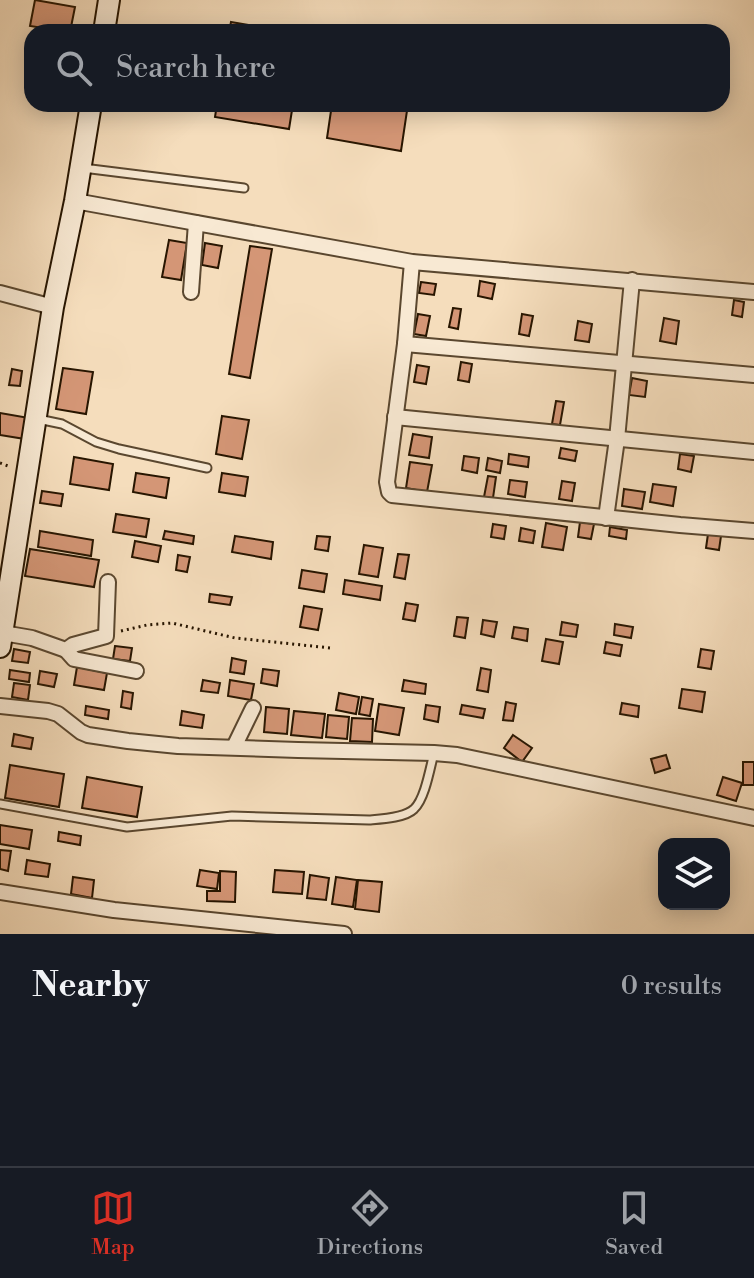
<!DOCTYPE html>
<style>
:root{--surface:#171b24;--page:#20242c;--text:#f1f3f6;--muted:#9ea1a6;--line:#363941;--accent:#d93025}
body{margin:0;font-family:"Libre Bodoni",serif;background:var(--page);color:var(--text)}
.controls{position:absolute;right:24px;bottom:24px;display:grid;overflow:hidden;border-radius:16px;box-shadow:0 4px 20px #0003}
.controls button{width:72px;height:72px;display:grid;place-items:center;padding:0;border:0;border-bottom:2px solid var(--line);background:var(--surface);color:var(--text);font:40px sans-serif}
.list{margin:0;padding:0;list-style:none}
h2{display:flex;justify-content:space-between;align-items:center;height:104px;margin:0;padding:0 32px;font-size:34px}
h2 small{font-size:26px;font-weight:400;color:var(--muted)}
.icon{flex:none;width:44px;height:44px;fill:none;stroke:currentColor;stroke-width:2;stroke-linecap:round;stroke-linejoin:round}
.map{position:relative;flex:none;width:754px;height:934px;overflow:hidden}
.search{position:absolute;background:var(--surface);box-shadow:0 4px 20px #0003;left:24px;right:24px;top:24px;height:88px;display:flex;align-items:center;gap:20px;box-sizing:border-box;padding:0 28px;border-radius:24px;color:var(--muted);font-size:30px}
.sheet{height:232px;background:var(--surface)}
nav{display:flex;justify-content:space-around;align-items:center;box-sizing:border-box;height:112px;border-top:2px solid var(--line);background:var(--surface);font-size:22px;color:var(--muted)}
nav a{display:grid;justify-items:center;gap:4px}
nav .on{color:var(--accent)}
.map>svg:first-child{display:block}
</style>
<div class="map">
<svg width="754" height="934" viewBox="0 0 754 934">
<rect width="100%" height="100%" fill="#f5ddbc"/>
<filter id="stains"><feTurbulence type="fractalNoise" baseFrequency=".0025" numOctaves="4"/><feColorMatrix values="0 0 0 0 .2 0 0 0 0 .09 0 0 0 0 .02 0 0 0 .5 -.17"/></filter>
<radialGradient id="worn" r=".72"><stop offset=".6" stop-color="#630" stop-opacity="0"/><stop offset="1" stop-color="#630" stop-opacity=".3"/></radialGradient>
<g fill="#d49676" stroke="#271500" stroke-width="2">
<path d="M35 0 75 7 70 32 30 26Z"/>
<path d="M231 22 289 32H229Z"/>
<path d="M217 104H293L289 129 215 117Z"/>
<path d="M332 104H408L401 151 327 138Z"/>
<path d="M169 240 187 243 181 280 162 277Z"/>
<path d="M205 243 222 246 218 268 202 265Z"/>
<path d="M250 246 272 249 250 378 229 374Z"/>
<path d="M480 281 495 284 492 299 478 296Z"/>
<path d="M421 282 436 284 434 295 419 293Z"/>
<path d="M734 300 744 302 742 317 732 315Z"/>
<path d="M453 308 461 309 458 329 449 327Z"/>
<path d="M418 314 430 316 426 336 414 334Z"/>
<path d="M522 314 533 316 529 336 519 334Z"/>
<path d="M664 318 679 321 676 344 660 341Z"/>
<path d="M578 321 592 324 589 342 575 340Z"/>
<path d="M461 362 472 364 469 382 458 380Z"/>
<path d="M417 365 429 367 426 384 414 382Z"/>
<path d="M63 368 93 372 86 414 56 409Z"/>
<path d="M12 369 22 371 20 386 9 385Z"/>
<path d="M632 378 647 381 645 397 629 395Z"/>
<path d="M556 401 564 402 560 425 552 424Z"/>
<path d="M0 413 29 418 25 439 0 435Z"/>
<path d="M222 416 249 420 242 459 216 454Z"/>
<path d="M413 434 432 437 429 458 409 455Z"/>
<path d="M561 448 577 451 575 461 559 458Z"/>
<path d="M509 454 529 457 528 467 508 464Z"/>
<path d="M680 454 694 456 691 472 678 469Z"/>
<path d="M464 456 479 458 477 473 462 470Z"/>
<path d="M74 457 113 464 109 490 70 484Z"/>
<path d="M488 458 502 461 500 473 486 470Z"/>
<path d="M410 462 432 465 427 492 406 488Z"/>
<path d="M136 473 169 478 166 498 133 492Z"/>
<path d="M222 473 248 477 245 496 219 492Z"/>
<path d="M488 476 496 477 493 498 484 497Z"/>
<path d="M510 480 527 482 525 497 508 494Z"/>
<path d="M562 481 575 483 572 501 559 499Z"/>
<path d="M653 484 676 487 673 506 650 502Z"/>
<path d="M624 489 645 492 642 509 622 506Z"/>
<path d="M42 491 63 494 61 506 40 503Z"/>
<path d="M116 514 149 519 146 537 113 532Z"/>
<path d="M580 522 594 524 591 539 578 537Z"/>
<path d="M546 523 567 527 563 550 542 547Z"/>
<path d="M493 524 506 526 504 539 491 537Z"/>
<path d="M610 527 627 530 626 539 609 536Z"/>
<path d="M521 528 535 531 533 543 519 541Z"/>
<path d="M40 531 93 540 91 556 38 547Z"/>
<path d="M165 531 194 536 193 544 163 539Z"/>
<path d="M708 534 721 536 719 550 706 548Z"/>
<path d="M235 536 273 542 271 559 232 552Z"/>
<path d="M317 536 330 537 328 551 315 549Z"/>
<path d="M135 541 161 546 158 562 132 557Z"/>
<path d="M364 545 383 548 378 577 359 574Z"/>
<path d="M30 549 99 560 94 587 25 576Z"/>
<path d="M398 554 409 555 405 579 394 577Z"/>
<path d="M178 555 190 557 187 572 176 570Z"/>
<path d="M302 570 327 574 324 592 299 588Z"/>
<path d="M345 580 382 586 380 600 343 594Z"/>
<path d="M210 594 232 597 230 605 209 602Z"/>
<path d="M406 603 418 605 415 621 403 619Z"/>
<path d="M304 606 322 609 318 630 300 627Z"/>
<path d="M457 617 468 618 465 638 454 636Z"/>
<path d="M483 620 497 622 494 637 481 634Z"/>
<path d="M562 622 578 625 576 637 560 635Z"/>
<path d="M615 624 633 627 631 638 614 635Z"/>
<path d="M514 627 528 629 527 641 512 638Z"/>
<path d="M546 639 563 642 559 664 542 661Z"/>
<path d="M606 642 622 645 620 656 604 653Z"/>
<path d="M115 646 132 648 130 661 113 659Z"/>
<path d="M14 649 30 652 28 663 12 661Z"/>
<path d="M701 649 714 651 711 669 698 667Z"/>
<path d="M232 658 246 661 244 674 230 672Z"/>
<path d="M77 667 107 673 104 690 74 685Z"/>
<path d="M481 668 491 670 488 692 477 690Z"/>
<path d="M263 669 279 671 277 686 261 683Z"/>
<path d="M10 670 30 673 29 682 9 679Z"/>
<path d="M40 671 57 674 54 687 38 684Z"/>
<path d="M203 680 220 683 218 693 201 691Z"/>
<path d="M230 680 254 684 251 700 228 696Z"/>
<path d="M404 680 426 684 425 694 402 691Z"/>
<path d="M14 683 30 685 28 700 12 697Z"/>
<path d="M682 689 705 692 702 712 679 708Z"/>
<path d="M123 691 133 693 131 709 121 707Z"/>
<path d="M339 693 359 697 356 714 336 710Z"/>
<path d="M362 697 373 699 370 716 359 714Z"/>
<path d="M506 702 516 704 513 721 503 720Z"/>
<path d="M622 703 639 706 638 717 620 714Z"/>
<path d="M379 704 404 708 399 735 375 731Z"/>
<path d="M426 705 440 707 438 722 424 719Z"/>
<path d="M462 705 485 709 483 718 460 714Z"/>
<path d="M86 706 109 710 108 719 85 715Z"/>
<path d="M266 707 289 709 287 734 264 732Z"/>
<path d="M182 711 204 715 202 728 180 725Z"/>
<path d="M294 711 325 714 322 738 291 735Z"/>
<path d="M328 715 349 717 347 739 326 737Z"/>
<path d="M352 718 373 719 372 742 350 741Z"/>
<path d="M14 734 33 738 31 749 12 746Z"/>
<path d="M513 735 532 748 522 762 504 748Z"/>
<path d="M666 755 670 768 655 773 651 759Z"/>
<rect x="743" y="762" width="11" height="23"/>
<path d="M10 765 64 774 59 807 5 798Z"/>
<path d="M87 777 142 787 137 817 82 808Z"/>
<path d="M723 777 742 783 736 801 717 795Z"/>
<path d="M0 825 32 830 29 849 0 844Z"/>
<path d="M59 832 81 836 80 845 58 841Z"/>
<path d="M0 850 11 851 8 871 0 869Z"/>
<path d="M27 860 50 864 48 877 25 874Z"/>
<path d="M200 870 219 873 217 889 197 886Z"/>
<path d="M275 870 304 872 302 894 273 892Z"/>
<path d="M220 871 236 872 235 902 207 901V891H220Z"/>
<path d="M310 875 329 878 326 900 307 898Z"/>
<path d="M73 877 94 880 92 898 71 894Z"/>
<path d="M336 877 357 880 353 907 332 904Z"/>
<path d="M358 880 382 882 379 912 355 909Z"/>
</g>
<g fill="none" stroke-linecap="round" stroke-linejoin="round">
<g stroke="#5a472f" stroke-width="11">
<g id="service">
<path d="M83 168 244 188"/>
<path d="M38 419 62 424 96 442 119 449 207 468"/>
<path d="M0 804 127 827 232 816 369 820C381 819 405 818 414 809 425 799 430 768 434 753"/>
</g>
</g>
<g stroke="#5a472f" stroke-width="18">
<g id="minor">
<path d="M75 201 412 262 754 292"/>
<path d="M412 262 405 344 387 482 389 492 392 495 680 525 754 531"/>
<path d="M191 292 196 223"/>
<path d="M0 293 53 307"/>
<path d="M405 344 754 375"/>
<path d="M395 417 754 452"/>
<path d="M606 518 617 439 632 280"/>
<path d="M3 633 32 638 66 650 73 645 106 636 108 582"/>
<path d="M66 650 74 659 136 671"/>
<path d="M0 706 48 711 58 714 81 732 88 735 128 741 178 746 298 750 434 753 457 755 754 818"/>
<path d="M234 747 253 708"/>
<path d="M0 892 114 910 344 934"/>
</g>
</g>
<g stroke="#271500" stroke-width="24">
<g id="secondary">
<path d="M104 32 109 0"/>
<path d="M0 647 53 307 75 201 91 104"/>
</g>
</g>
<g stroke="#271500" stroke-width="3" stroke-dasharray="2 4" stroke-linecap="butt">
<path d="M0 463 11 467"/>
<path d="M121 631 147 625 172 623 235 638 331 648"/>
</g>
<use href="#service" stroke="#f8e9d3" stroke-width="7"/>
<use href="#minor" stroke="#f8e9d3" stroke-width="14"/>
<use href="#secondary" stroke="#f8e9d3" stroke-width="20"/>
</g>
<rect width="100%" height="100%" filter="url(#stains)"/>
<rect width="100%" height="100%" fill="url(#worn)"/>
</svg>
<div class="controls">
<button><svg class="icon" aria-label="layers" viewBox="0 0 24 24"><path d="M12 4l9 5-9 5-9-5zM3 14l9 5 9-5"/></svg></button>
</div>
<div class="search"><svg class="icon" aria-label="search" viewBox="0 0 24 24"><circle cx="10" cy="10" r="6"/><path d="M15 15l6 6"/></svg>Search here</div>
</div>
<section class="sheet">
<h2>Nearby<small>0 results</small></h2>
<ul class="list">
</ul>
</section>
<nav>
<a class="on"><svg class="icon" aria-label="map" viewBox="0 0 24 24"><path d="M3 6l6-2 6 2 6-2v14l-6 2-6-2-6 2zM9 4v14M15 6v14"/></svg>Map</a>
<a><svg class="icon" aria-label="directions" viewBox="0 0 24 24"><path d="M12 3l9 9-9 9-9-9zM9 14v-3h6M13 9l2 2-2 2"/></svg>Directions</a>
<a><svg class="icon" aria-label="saved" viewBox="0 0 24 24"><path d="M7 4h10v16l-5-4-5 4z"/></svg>Saved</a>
</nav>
